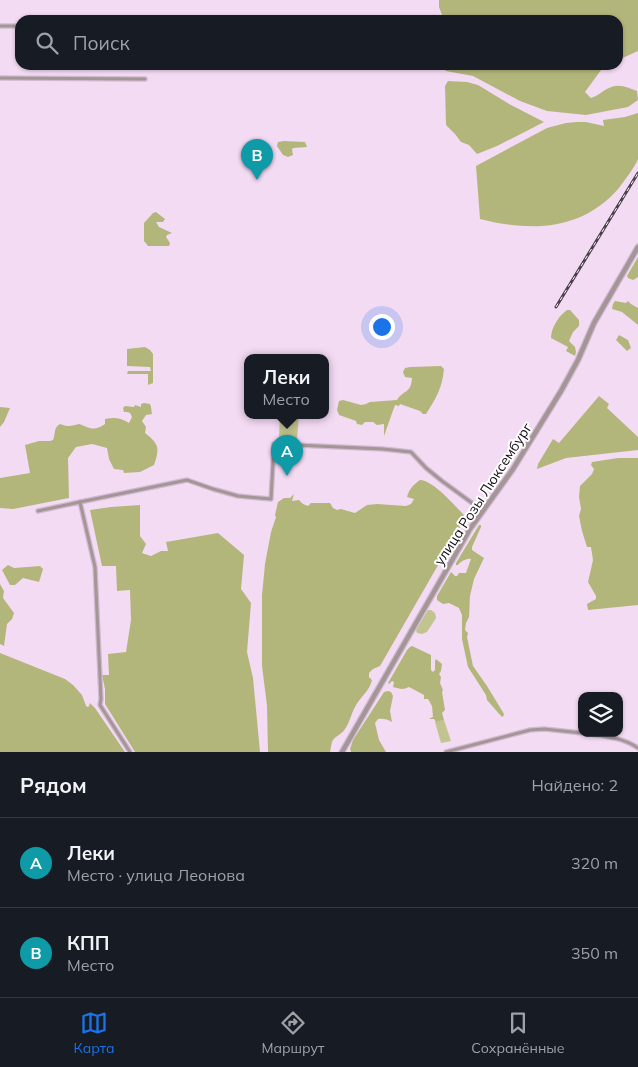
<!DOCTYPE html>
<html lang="ru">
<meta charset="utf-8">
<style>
:root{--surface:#171b24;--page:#20242c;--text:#f1f3f6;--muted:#9ea1a6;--line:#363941;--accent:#1a73e8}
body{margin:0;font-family:Mulish,sans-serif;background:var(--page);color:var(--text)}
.controls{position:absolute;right:15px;bottom:15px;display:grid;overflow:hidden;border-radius:10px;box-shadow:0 1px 4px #0004}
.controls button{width:45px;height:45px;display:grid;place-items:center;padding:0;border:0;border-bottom:1px solid var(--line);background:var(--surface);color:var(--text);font:25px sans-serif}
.you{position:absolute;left:381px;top:326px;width:18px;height:18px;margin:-12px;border:4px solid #fff;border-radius:50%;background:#1a73e8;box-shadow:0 0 0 8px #1a73e833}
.badge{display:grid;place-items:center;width:32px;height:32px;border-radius:50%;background:var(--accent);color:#fff;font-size:16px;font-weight:700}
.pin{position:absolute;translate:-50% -41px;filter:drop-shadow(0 1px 2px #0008)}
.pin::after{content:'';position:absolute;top:26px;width:18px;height:15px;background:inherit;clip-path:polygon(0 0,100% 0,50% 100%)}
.popup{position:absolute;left:244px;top:354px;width:85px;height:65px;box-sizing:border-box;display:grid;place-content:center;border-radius:10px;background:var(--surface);filter:drop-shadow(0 1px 4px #0005);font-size:16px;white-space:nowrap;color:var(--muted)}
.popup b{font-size:19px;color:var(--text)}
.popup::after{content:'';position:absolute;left:50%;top:100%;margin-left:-10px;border:10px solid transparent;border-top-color:var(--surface)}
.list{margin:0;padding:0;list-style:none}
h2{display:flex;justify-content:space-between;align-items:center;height:65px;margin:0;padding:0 20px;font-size:21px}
h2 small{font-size:16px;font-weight:400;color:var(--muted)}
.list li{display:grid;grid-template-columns:32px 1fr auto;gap:15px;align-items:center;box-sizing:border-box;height:90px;padding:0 20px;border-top:1px solid var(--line)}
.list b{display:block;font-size:19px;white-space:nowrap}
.list p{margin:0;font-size:16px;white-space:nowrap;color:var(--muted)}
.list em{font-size:16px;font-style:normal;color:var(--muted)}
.icon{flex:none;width:28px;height:28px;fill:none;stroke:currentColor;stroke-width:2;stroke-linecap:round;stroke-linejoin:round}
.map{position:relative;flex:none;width:638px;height:752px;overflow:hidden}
.search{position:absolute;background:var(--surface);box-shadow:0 1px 4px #0004;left:15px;right:15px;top:15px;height:55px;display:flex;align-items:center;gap:12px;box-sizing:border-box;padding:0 18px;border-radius:15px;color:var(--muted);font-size:19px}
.sheet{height:245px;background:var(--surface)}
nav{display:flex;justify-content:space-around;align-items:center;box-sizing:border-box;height:70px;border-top:1px solid var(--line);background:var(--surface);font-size:14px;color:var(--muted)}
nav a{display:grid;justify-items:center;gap:2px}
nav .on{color:var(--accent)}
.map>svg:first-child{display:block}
</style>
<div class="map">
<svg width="638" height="752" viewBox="0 0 638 752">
<rect width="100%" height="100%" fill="#f4dbf4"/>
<g fill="#c1c48e">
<path d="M280 415H299L297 440 279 438Z"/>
<path d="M428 610H431L435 613 436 618 427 632 422 634 417 633 416 630Z"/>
<path d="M444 720 451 741 441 743 435 722Z"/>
</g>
<g fill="#b3b67b">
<path d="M439 0H638V51L618 60V20H444L439 7Z"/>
<path d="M443 65H606L604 66 585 92 591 98C598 96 602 91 609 88 618 83 628 87 637 91L638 100 628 107 586 115 547 111 520 101 473 76 446 71Z"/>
<path d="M448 81 467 82 478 85 511 105 544 122 497 146 477 154 469 145 461 142 455 134 446 125 445 86Z"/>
<path d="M638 113C638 124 638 136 638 148 638 151 638 156 638 159 635 167 624 181 619 188 582 231 531 232 480 219L476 166 547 128 566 123 577 122H586L604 126 603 120 625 117Z"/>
<path d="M284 141 305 142 307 147 293 148 292 150 293 155 288 157 283 155 277 146 278 142Z"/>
<path d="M156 212 165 219 163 222H156L159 227 172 233 167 235 166 237 170 243 169 246H148L144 241V223L153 213Z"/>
<path d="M638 257V277L633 280 628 278 627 276Z"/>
<path d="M615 301 626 303 628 301 631 304 638 308V325L622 312 612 309 613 304Z"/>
<path d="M567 310H570L579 320V326L573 332 569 341 575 347 576 352 575 356 566 351 568 347 551 338C551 327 559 316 567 310Z"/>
<path d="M619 335 628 340 631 348 627 351 616 340Z"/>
<path d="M145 347 150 350 153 354V383L148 385V374H127L128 371H151L150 367 127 366V349Z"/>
<path d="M441 366 444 369C442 389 436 398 426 414H423L420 411 400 404 399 406 395 405 384 436V424L377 425 373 422H365L362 425 357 424 356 421 339 415 337 410 339 401 343 400 361 405 366 404 370 402 397 400C404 389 411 394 412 378L405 377 403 372 405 368 410 367Z"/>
<path d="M599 396 609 404 607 408 638 437V450L566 458 537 469 538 464 553 439 559 443Z"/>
<path d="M144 403 150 404 151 407 152 414 146 415 142 421 146 427 145 433C159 444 160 448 154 465L140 472 124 473 123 470 114 469 109 459 107 448 92 444 76 447 68 458 69 498 13 509 0 508V478L30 473 25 445 39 441H50L53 440C56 433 53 428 60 424 67 427 72 426 79 424 91 428 93 432 105 424V419C115 417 121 418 129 423L132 417 130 413 127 412H124L123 408 125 406 134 407 135 405 141 407V404Z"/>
<path d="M0 407 10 408 4 422 0 427Z"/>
<path d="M618 458H638V605L588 610 587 604 596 599V596L588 582 593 560 591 547H587L582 531 579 516 581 509 579 497 580 486 592 474 594 469 591 465 592 462Z"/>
<path d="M420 480C434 481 454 505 464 515V520L380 666 373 669 369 673V677L372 680C369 692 360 697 355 707 351 714 350 722 345 729 342 734 336 736 333 740 331 743 331 748 330 752H268L267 706 262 666V595L265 564 271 532 275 520 276 518 275 515 278 502 284 498H290L294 494 292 501 299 500 303 504 308 506 311 503H330L333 508 337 510 341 509 355 513 367 505 377 504 406 506 411 504 414 499 407 497C409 489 413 485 420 480Z"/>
<path d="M140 505V536L146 544 142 553 151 556 161 551H168L166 542 218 533 244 555 241 589 251 603 247 652 253 678 260 752H135L105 704V689L102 675H109L108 654 126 652 131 620 130 590 117 591 116 566H102L90 510 111 507Z"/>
<path d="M479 525H481V527L472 547V550L484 558 474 579 470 596 469 617 466 623 465 630 468 633 467 637 473 666 487 686 504 714 503 717 501 716 487 700 486 695 468 667 462 639V615L459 608 449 603 443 604 437 600V596L451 572 455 576H457L459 573H466L471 559C467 558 460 562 458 565H456V563Z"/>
<path d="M8 565 14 568 40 566 43 569 39 582 23 578 15 585H10L2 570Z"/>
<path d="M0 584 4 591 3 598 14 613 12 619 7 624 4 646 0 644Z"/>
<path d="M412 646 431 655V670L433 672 435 670V661L436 659 442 664 441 671 439 674 441 677 440 683 443 690 442 692 445 710 442 713 444 720 436 722 434 719H430V718L433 717 432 706 428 699H424V695L409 687C403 690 400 689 393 687L394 682 392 681 389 684 388 683 407 650 410 647Z"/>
<path d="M0 653 65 679 73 685 82 695 86 706 88 707 89 706 90 703 95 708 125 752H0Z"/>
<path d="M388 691 391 692 393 696 390 711 392 722C388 719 382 718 378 719L375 723 379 740 386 752H351L350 749 353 740 384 692Z"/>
</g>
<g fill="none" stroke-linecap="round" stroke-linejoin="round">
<g stroke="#d0bad0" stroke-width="5.5">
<g id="minor">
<path d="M0 26H20"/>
<path d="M0 78 145 79"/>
<path d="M80 502 187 480 213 489 238 496 271 499 274 444 383 449 411 452 426 468 442 481 483 511"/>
<path d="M38 511 80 502 95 567 101 699 100 705 130 752"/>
<path d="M584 733C602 736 622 737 638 748"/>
<path d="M446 752 530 730 544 729 582 733"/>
</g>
</g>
<g stroke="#d0bad0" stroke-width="7">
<path id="tertiary" d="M342 752 470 529 513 469 561 391 578 360 594 323 638 247"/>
</g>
<use href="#minor" stroke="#a49597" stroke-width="3"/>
<use href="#tertiary" stroke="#a49597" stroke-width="4.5"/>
<g stroke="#4b3f4c" stroke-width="3">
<path id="rail" d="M556 307 638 173"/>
</g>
<use href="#rail" stroke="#fff" stroke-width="1" stroke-dasharray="4" stroke-linecap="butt"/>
</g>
<g text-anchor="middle" stroke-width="4" stroke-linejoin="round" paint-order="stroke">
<g font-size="14" fill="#140c15" stroke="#fff">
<text transform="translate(483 494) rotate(-57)" y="5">улица Розы Люксембург</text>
</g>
</g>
</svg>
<div class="controls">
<button><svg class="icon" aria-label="layers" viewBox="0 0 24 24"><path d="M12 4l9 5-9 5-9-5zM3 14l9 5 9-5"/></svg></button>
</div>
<div class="you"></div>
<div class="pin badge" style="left:287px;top:476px;background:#0f9aa8">A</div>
<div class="popup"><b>Леки</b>Место</div>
<div class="pin badge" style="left:257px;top:180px;background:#0f9aa8">B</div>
<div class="search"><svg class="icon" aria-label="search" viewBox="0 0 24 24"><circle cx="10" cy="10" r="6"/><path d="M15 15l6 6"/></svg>Поиск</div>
</div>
<section class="sheet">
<h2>Рядом<small>Найдено: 2</small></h2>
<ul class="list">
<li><span class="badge" style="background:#0f9aa8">A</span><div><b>Леки</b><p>Место · улица Леонова</p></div><em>320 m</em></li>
<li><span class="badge" style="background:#0f9aa8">B</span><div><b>КПП</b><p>Место</p></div><em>350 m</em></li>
</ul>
</section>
<nav>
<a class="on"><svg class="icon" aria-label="map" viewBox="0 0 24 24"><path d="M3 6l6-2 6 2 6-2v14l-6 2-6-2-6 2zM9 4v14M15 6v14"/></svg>Карта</a>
<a><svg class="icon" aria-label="directions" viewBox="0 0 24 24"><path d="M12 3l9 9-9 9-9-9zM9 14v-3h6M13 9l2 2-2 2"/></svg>Маршрут</a>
<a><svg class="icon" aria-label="saved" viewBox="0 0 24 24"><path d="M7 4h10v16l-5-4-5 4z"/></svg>Сохранённые</a>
</nav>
